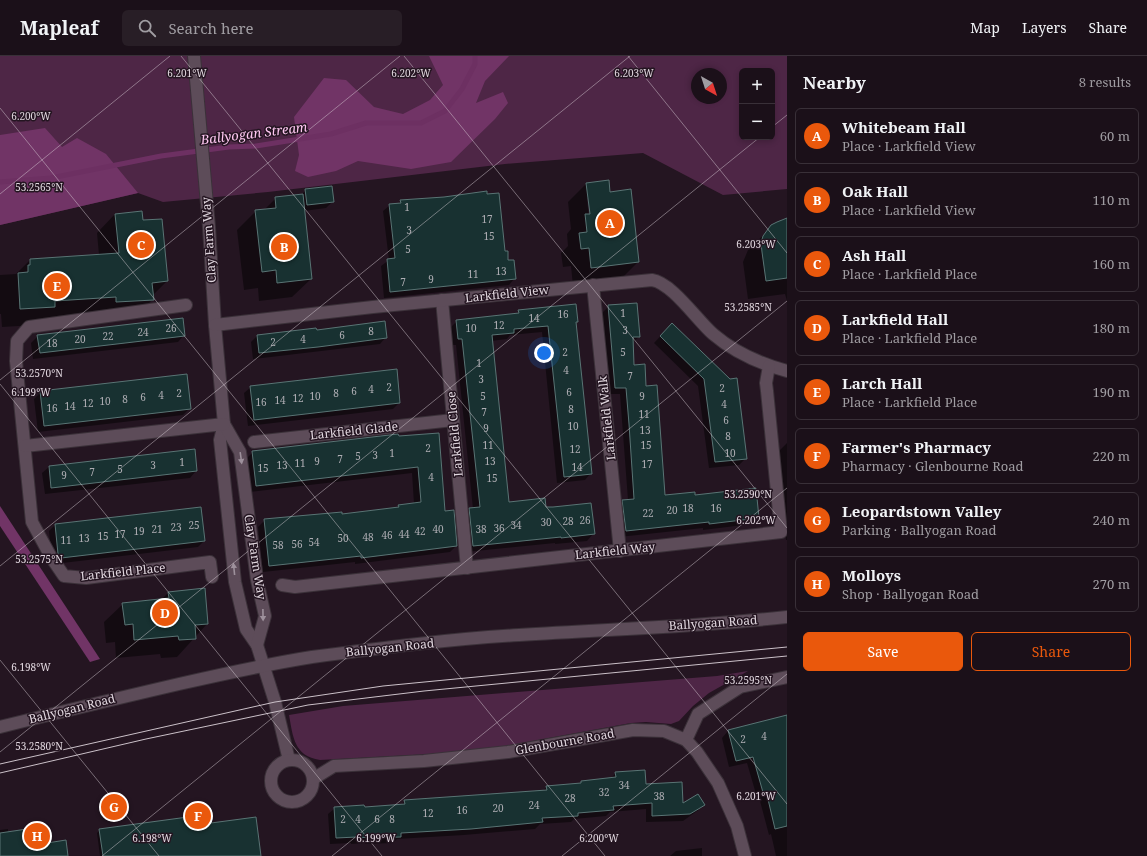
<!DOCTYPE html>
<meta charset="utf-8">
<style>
:root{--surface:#1b1019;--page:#281e26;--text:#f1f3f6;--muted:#a09da2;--line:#393038;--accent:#ea580c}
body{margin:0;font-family:"Noto Serif",serif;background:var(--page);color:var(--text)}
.controls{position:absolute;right:12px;top:12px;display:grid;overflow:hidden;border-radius:6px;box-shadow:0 2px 6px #0003}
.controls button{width:36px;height:36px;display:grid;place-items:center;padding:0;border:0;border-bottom:1px solid var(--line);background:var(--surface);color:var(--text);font:20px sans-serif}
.compass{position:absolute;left:691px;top:12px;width:36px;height:36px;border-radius:50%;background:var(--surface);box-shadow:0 2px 6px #0003;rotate:141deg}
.you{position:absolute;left:544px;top:297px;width:14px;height:14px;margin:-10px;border:3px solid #fff;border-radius:50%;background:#1a73e8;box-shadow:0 0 0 6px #1a73e833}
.badge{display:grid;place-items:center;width:26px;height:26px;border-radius:50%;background:var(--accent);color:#fff;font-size:13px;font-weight:700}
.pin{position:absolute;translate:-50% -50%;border:2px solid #fff;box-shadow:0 1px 4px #0006}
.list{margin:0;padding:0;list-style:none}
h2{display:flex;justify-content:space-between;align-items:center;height:52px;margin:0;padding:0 16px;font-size:17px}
h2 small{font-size:13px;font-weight:400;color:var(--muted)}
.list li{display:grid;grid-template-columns:26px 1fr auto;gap:12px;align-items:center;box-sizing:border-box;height:56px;margin:0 8px 8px;padding:0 8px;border:1px solid var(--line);border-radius:6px}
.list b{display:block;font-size:15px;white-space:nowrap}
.list p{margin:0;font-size:13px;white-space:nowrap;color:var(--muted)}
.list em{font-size:13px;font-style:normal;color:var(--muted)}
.actions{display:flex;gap:8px;padding:12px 16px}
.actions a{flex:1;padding:9px 0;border:1px solid var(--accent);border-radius:6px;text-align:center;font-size:14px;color:var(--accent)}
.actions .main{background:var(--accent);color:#fff}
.icon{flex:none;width:22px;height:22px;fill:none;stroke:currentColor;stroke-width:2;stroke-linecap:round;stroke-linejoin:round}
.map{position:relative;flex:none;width:787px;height:800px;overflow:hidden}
header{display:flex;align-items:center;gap:24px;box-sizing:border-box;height:56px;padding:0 20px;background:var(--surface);border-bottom:1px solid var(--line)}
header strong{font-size:19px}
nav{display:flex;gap:22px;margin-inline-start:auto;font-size:14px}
.search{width:280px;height:36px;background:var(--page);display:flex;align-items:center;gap:10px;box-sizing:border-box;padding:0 14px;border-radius:6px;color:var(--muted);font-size:15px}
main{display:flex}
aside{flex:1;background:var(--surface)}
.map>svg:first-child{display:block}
</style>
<header>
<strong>Mapleaf</strong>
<div class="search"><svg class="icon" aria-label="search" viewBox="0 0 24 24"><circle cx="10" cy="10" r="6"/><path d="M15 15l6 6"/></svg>Search here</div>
<nav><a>Map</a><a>Layers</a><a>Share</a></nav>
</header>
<main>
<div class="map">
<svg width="787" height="800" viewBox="0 0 787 800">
<rect width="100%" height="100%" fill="#241521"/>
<g fill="#4e2646" fill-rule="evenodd">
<path d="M0 0H787V133L723 139 643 97 505 108 268 136 163 146 138 137 0 169ZM742 15H772V81H742ZM697 18H721V42H697Z"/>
<path d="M748 615 709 637 693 650 679 665 671 668 646 666 631 667 489 693 449 697 320 704C294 700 293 681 289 659L343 650 717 620Z"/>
</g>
<g fill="#713466">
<path d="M429 0H509L485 25 476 47 503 36 508 47 495 63 451 106 411 113 358 105 336 115 308 121 295 115 299 99 294 61 324 22 346 24 374 51 403 58 430 44 443 29Z"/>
<path d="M45 72 62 91 77 82 106 98 138 137 0 169V79Z"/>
<path d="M0 450 100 603 90 606 0 470Z"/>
</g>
<g fill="#0007" fill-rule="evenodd">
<path d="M586 128 609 137 638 206 620 224 573 230 571 210 563 211 561 197 568 190 567 178 571 173 568 146ZM587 142H589L591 163H589Z"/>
<path d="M306 134 332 146 326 152 304 155 311 223 292 241 259 245 258 232 244 234 237 174 256 155 264 154 276 142 300 140Z"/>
<path d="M486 139 507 206 515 222 509 229 384 242 381 210 389 204 383 155 390 149 398 148 401 145Z"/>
<path d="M115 158 142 165 167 225 152 240 153 243 134 262 98 259 42 263 36 269 2 271 1 258H0V219L16 218 30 204 99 199 97 177Z"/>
<path d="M787 164V245L785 238 748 243 743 206 748 194 777 166Z"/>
<path d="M609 250 639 281 632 287 633 310 646 331 665 440H694L758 462 752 468 703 474V472L619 481 616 451 623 445 628 444 620 338H608L602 257Z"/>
<path d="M519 255 577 266 575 268 591 417 585 424 557 427 542 276 510 279 507 283 491 285 508 447 545 452 593 478 587 485 555 488V487L466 496 463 460 469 453H473L456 289H452L450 272 457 265 516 258Z"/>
<path d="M672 268 730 324 746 402 739 409 709 412 698 330 654 287Z"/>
<path d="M316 275 386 281 380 288 253 303 251 286 257 280Z"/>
<path d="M184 279 178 286 33 303 31 287 38 280Z"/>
<path d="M251 331 399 347 393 353 248 370 244 337Z"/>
<path d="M41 336 190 352 183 359 38 376 34 343Z"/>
<path d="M438 378 444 456 456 490 450 496 355 508V506L263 516 258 471 265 464 341 459 397 452 399 450 414 448 412 417 250 436 246 403 253 396Z"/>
<path d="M787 387V484H786L783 454 773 401Z"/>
<path d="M194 394 196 415 190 422 45 438 42 417 49 411Z"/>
<path d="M55 469 204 485 198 491 54 508 52 505 49 475Z"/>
<path d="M168 537 207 568 177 601 161 602 160 598 116 602 115 586 106 587 104 566 123 548 161 544Z"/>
<path d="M787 660V800H776L771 778 769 779 760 745H758L747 707 729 711 722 682 728 675Z"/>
<path d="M616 717 646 729 683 749H704L697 755 683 765 646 766V753L610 756 606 760 574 763 571 766 540 768 535 773 464 779 397 783 393 787 365 788V787L351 788V787L330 788 328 758 335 752H364L401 749 405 745 542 735 547 731 578 729 581 726 611 722Z"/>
<path d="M210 768 260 800H100L97 777 100 774Z"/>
<path d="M8 773V777L46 788 67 800H0V774Z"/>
<path d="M702 792V800H670L676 795Z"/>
</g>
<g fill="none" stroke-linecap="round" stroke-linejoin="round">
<path stroke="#6d3062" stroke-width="5" d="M0 126 51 122 161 100 229 91 256 90 331 78 366 67H421L445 55 462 33 475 8V0"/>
</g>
<g fill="#183131" stroke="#597474">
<path d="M609 124 610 136 631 133 639 206 591 212 589 192 581 193 579 177 587 176 585 158H590L586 127Z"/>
<path d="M332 130 334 146 307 149 305 133Z"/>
<path d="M487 135V138L499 137 505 195H508V204H514L516 223 390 236 387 203 395 202 389 148 401 147 400 144 444 141Z"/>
<path d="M303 138 312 223 277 227 276 214 262 216 255 154 276 152 275 141Z"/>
<path d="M142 155 143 164 162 163 168 225 152 227 154 244 116 246V241L55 245V251L20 253 18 217 28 216V209H30V203L119 197 115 158Z"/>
<path d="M787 162V222L766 225 762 196 761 187 763 180 771 169 777 166Z"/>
<path d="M637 247 640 281H633L634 309 645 308 646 330 657 329 665 439 695 436V439L756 432 759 462 709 468V466L626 475 622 444 634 443 629 368 626 332H615L608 249Z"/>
<path d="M576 248 578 266H576L592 418 564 421 548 270 514 273V277L492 279 509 446 545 442 546 451H553L591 447 595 478 561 482V481L473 490 469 452 480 451 462 283H458L456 264 519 257 518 254Z"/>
<path d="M183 262 185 280 40 297 37 279Z"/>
<path d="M385 265 387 282 318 291 259 297 257 279 316 272 317 274Z"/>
<path d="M672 267 730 323 737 322 747 403 715 406 704 323 660 280Z"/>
<path d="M397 313 400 347 254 364 250 330Z"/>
<path d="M187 318 191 353 44 370 40 335Z"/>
<path d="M439 377 445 455 454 454 457 490 361 502V500L269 510 264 463 342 456V458L399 451 398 449 421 446 418 411 256 430 252 395 398 378 399 380Z"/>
<path d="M195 393 197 415 51 432 49 410Z"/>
<path d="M201 451 205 485 61 502 58 498 55 468Z"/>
<path d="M205 532 208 568 195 569 196 583 179 584 178 580 134 584 133 568 125 569 122 547 169 542 168 536Z"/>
<path d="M787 659V770L775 773 767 739 764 740 753 701 736 705 728 674Z"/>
<path d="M645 714 646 728 682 726 683 747 698 738 705 749 690 758 652 760V747L613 750 614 754 578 757V760L542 762 543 766 471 773 401 777V781L371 782V781L357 782V781L336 782 334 751 364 749 365 751 405 748 404 744 547 734 546 730 581 727V725L616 721 615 716Z"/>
<path d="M210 758 211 767 256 761 261 800H103L99 773Z"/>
<path d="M27 773 28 781 46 778 47 787 66 784 68 800H0V777Z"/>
</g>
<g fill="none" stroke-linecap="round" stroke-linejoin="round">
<g stroke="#3b3139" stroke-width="14">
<g id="minor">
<path d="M194 0 209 171 215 269 224 368 220 384 235 526 246 573 257 589 275 646 289 704"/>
<path d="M593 229 620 495"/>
<path d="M442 244 467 512"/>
<path d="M186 249 29 271 17 285 16 305 32 466 51 501 64 520 86 522 210 506 212 521"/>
<path d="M215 269 373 251 652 224C672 227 697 264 713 278 734 296 761 308 787 315"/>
<path d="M224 368 240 396 257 524 265 560 257 589"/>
<path d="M254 386 453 364"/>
<path d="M25 390 224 368"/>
<path d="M282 529 295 531 781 476 767 335 766 327 769 310"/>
<path d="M0 671C60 656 119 642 179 628 223 618 268 608 312 601 381 592 450 583 519 579 609 573 698 571 787 561"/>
<path d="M686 684 698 658 740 631 787 621"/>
<circle cx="292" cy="725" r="21"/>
<path d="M313 723 334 710 424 705 508 696 633 674 664 675 686 684 697 696 718 727 737 770 745 800"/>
</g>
</g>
<use href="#minor" stroke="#5d4c59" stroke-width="12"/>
<g stroke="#cbc1c9" stroke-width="1">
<path d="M0 708 275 646 383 630 787 591"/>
<path d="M0 717 146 683 308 649 424 635 787 600"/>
</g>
</g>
<defs><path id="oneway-solid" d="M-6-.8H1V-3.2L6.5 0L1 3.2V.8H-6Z"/></defs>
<g fill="#9e919c">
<use href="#oneway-solid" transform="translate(241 402) rotate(82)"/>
<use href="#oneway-solid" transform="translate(234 513) rotate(-96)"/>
<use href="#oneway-solid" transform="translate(263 559) rotate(89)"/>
</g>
<path fill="none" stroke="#e0d6de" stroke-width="1" stroke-opacity="0.45" d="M181 0 787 748M404 0 787 472M628 0 787 197M0 52 605 800M772 71 787 59M0 138 170 0M0 324 400 0M0 328 382 800M0 510 630 0M0 604 159 800M0 696 760 81M102 800 787 245M332 800 787 432M562 800 787 618"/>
<g text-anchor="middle" stroke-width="3" stroke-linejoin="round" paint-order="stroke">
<g font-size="10" fill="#aeadb3">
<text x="407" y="155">1</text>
<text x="487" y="167">17</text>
<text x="409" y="178">3</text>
<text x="489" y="184">15</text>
<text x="408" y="197">5</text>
<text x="501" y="219">13</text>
<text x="473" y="222">11</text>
<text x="431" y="227">9</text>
<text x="403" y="230">7</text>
<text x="623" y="261">1</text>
<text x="563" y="262">16</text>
<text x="534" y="266">14</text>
<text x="499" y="273">12</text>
<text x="171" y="276">26</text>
<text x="471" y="276">10</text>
<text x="625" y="278">3</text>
<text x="371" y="279">8</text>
<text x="143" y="280">24</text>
<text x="342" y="283">6</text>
<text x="108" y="284">22</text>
<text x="80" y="287">20</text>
<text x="303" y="287">4</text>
<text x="273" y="290">2</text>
<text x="52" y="291">18</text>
<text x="565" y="300">2</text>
<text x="623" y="300">5</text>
<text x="479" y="311">1</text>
<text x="566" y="318">4</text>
<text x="630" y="324">7</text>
<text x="481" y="327">3</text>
<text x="389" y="335">2</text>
<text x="722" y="336">2</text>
<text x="371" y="337">4</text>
<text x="354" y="339">6</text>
<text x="569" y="340">6</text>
<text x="179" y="341">2</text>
<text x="336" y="341">8</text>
<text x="161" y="343">4</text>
<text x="315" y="344">10</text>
<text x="483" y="344">5</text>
<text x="642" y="344">9</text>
<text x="143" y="345">6</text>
<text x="298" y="346">12</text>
<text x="125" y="347">8</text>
<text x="280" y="348">14</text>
<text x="105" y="349">10</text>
<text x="261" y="350">16</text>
<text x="88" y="351">12</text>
<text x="724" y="352">4</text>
<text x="70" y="354">14</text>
<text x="52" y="356">16</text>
<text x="571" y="357">8</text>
<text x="484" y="360">7</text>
<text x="644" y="362">11</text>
<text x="726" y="368">6</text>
<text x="573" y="374">10</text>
<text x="486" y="376">9</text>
<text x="645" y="378">13</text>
<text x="728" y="384">8</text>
<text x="488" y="393">11</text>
<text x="646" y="393">15</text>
<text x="428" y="396">2</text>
<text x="575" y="397">12</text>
<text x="392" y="401">1</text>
<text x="730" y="401">10</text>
<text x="375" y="403">3</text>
<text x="358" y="404">5</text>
<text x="340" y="407">7</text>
<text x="317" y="409">9</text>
<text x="490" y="409">13</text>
<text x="182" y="410">1</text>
<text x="300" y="411">11</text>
<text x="647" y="412">17</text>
<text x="153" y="413">3</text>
<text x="282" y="413">13</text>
<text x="577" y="415">14</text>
<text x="263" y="416">15</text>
<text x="120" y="417">5</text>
<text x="92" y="420">7</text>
<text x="64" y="423">9</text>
<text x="431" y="425">4</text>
<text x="492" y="426">15</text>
<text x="688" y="456">18</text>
<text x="716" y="456">16</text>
<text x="672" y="458">20</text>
<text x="648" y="461">22</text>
<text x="585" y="468">26</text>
<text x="568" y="469">28</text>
<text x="546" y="470">30</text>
<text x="194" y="473">25</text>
<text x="516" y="473">34</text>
<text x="176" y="475">23</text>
<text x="499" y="476">36</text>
<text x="157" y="477">21</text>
<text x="438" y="477">40</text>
<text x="481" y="477">38</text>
<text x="139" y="479">19</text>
<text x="420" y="479">42</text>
<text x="120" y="482">17</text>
<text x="404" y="482">44</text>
<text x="387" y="483">46</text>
<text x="103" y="484">15</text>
<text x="368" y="485">48</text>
<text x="84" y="486">13</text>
<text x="343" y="486">50</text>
<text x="66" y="488">11</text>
<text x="314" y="490">54</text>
<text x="297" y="492">56</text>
<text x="278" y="493">58</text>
<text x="764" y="684">4</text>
<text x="743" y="687">2</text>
<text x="624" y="733">34</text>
<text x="604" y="740">32</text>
<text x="659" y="744">38</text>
<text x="570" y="746">28</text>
<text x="534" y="753">24</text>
<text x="498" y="756">20</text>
<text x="462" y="758">16</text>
<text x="428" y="761">12</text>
<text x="343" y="767">2</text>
<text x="358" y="767">4</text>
<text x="377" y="767">6</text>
<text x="392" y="767">8</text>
</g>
<g font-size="12" fill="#e0d6de" stroke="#241521">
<text transform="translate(209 184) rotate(-94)" y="4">Clay Farm Way</text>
<text transform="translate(507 238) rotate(-6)" y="4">Larkfield View</text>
<text transform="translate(607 362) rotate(-96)" y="4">Larkfield Walk</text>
<text transform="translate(354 375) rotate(-6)" y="4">Larkfield Glade</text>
<text transform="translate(455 378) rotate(-95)" y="4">Larkfield Close</text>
<text transform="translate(615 495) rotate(-6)" y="4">Larkfield Way</text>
<text transform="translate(255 501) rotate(81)" y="4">Clay Farm Way</text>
<text transform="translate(123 516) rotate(-6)" y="4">Larkfield Place</text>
<text transform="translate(713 567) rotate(-4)" y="4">Ballyogan Road</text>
<text transform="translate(390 592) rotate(-6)" y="4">Ballyogan Road</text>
<text transform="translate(72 653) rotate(-14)" y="4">Ballyogan Road</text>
<text transform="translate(565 686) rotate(-10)" y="4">Glenbourne Road</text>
</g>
<g font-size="13" font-style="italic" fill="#fec7f1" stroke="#241521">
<text transform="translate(254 77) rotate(-7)" y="5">Ballyogan Stream</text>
</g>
</g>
<g font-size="10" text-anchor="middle" fill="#e0d6de" stroke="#241521" stroke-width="3" stroke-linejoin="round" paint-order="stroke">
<text x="411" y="21">6.202°W</text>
<text x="634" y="21">6.203°W</text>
<text x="187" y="21">6.201°W</text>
<text x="31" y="64">6.200°W</text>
<text x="39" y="135">53.2565°N</text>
<text x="756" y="192">6.203°W</text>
<text x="748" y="255">53.2585°N</text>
<text x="39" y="321">53.2570°N</text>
<text x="31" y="340">6.199°W</text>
<text x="748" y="442">53.2590°N</text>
<text x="756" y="468">6.202°W</text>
<text x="39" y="507">53.2575°N</text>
<text x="31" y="615">6.198°W</text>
<text x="748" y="628">53.2595°N</text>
<text x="39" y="694">53.2580°N</text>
<text x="756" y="744">6.201°W</text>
<text x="152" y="786">6.198°W</text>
<text x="376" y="786">6.199°W</text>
<text x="599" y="786">6.200°W</text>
</g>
</svg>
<div class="controls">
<button>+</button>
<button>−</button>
</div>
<svg class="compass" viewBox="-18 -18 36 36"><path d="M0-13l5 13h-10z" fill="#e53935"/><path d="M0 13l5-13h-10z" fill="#a09da2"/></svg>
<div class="you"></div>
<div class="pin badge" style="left:610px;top:167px">A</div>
<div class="pin badge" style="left:284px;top:191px">B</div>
<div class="pin badge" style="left:141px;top:189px">C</div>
<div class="pin badge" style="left:165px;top:557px">D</div>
<div class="pin badge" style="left:57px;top:230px">E</div>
<div class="pin badge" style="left:198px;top:760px">F</div>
<div class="pin badge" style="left:114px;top:751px">G</div>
<div class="pin badge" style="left:37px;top:780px">H</div>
</div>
<aside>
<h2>Nearby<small>8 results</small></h2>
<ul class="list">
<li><span class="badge">A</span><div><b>Whitebeam Hall</b><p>Place · Larkfield View</p></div><em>60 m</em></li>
<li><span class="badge">B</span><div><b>Oak Hall</b><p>Place · Larkfield View</p></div><em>110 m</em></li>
<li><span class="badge">C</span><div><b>Ash Hall</b><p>Place · Larkfield Place</p></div><em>160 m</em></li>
<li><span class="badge">D</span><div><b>Larkfield Hall</b><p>Place · Larkfield Place</p></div><em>180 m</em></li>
<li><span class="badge">E</span><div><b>Larch Hall</b><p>Place · Larkfield Place</p></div><em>190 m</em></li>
<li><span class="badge">F</span><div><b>Farmer's Pharmacy</b><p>Pharmacy · Glenbourne Road</p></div><em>220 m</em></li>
<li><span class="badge">G</span><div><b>Leopardstown Valley</b><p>Parking · Ballyogan Road</p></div><em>240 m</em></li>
<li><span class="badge">H</span><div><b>Molloys</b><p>Shop · Ballyogan Road</p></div><em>270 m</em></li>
</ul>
<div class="actions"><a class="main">Save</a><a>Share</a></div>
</aside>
</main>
